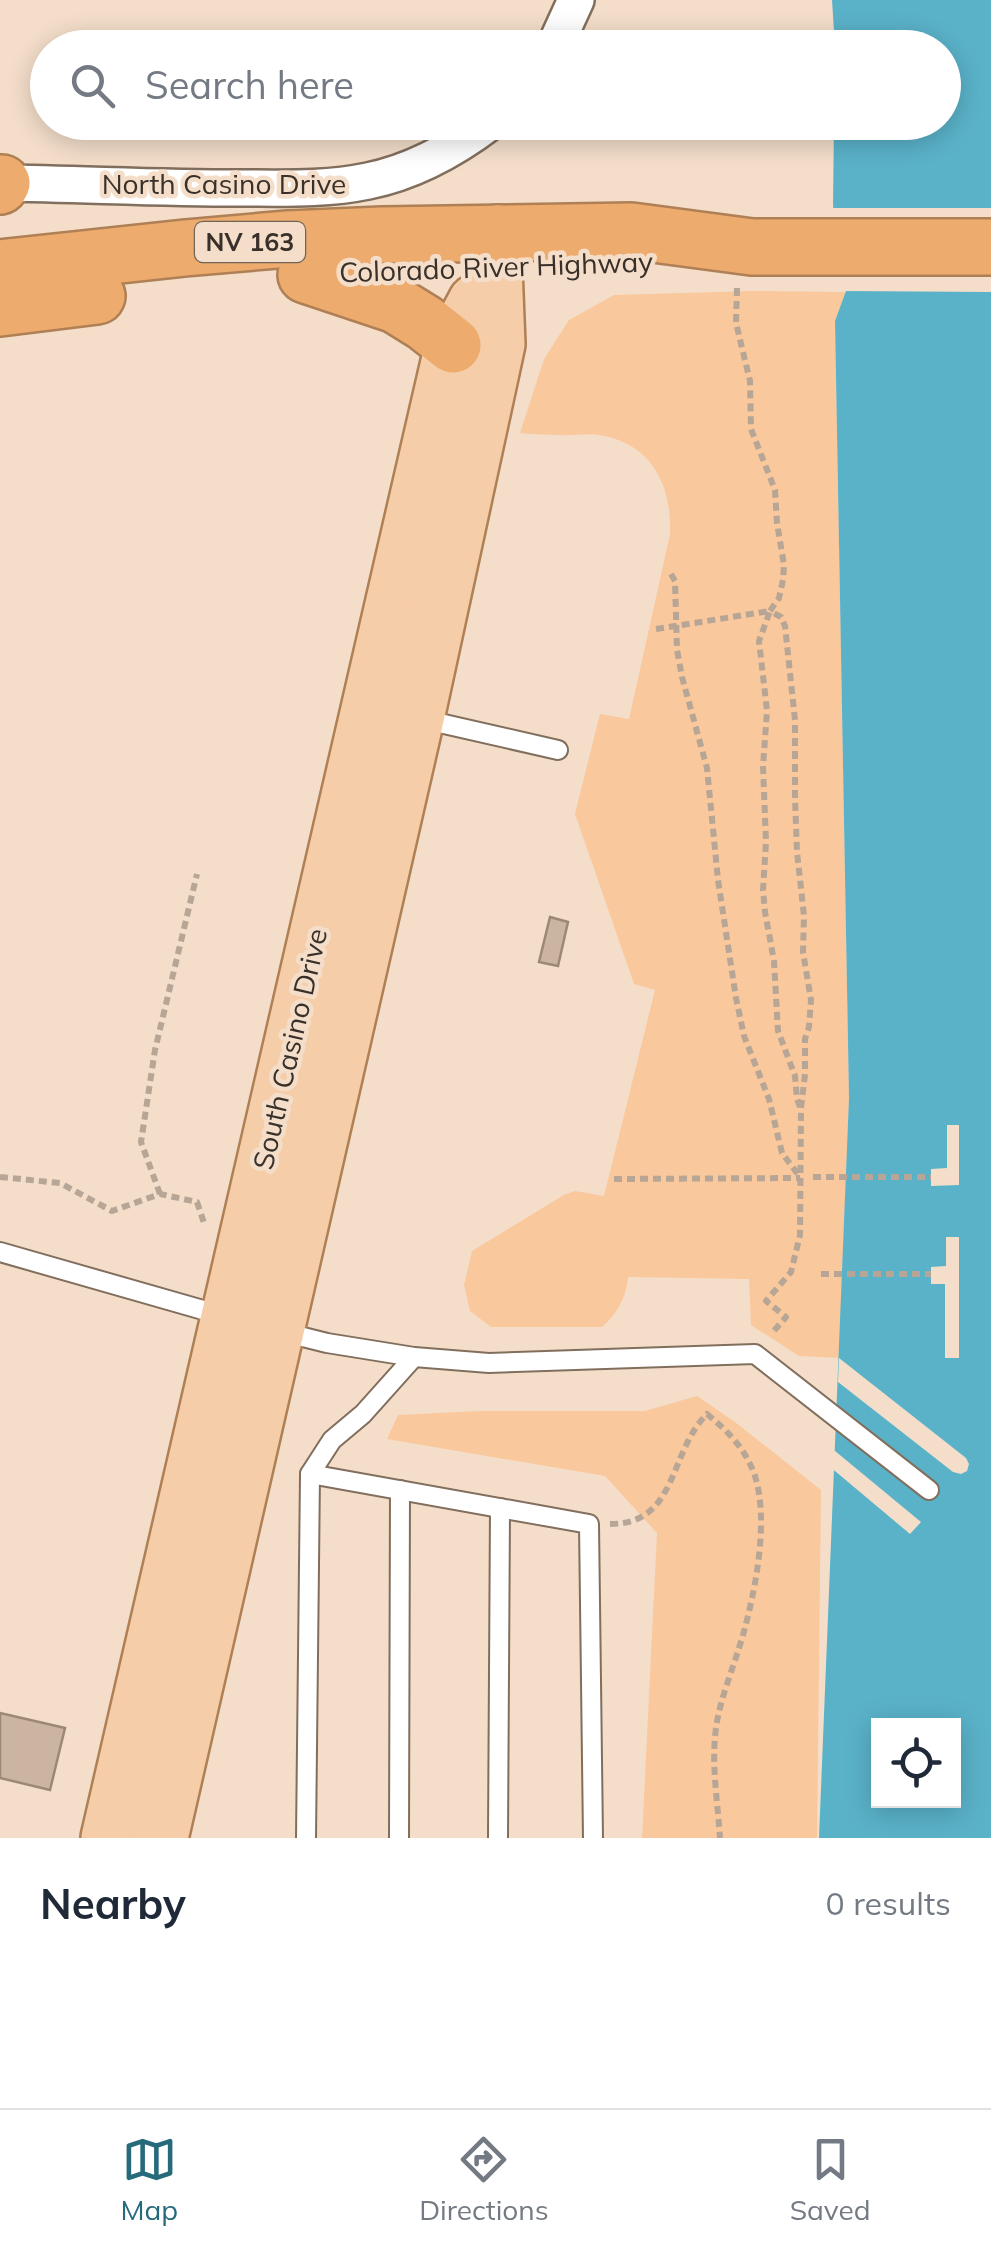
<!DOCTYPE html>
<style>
:root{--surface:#fff;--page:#f6f6f7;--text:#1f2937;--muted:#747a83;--line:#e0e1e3;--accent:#266a7b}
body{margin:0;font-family:Mulish,sans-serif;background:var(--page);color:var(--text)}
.controls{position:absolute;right:30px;bottom:30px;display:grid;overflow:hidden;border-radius:0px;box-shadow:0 5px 25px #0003}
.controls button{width:90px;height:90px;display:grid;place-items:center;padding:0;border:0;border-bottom:2px solid var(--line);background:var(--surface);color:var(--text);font:50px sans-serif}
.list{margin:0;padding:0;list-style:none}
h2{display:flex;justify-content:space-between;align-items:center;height:130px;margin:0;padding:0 40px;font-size:42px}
h2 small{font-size:32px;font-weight:400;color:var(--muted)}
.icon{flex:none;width:55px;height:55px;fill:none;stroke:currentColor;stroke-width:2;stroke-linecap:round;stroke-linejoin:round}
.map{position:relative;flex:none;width:991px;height:1838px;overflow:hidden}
.search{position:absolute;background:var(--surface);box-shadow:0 5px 25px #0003;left:30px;right:30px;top:30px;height:110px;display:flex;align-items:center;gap:25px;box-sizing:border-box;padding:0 35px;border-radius:55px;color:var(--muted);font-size:38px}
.sheet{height:270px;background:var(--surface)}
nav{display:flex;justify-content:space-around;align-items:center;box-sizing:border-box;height:140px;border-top:2px solid var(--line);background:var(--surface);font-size:28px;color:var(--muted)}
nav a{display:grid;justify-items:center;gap:5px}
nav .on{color:var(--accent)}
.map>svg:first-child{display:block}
</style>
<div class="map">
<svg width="991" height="1838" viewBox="0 0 991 1838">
<rect width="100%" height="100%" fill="#f4deca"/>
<g fill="#fac89d">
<path d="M752 291 846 292 835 321 849 1098 839 1358 799 1356 751 1325 749 1279 628 1277C626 1297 618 1313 602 1327H491L470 1311 464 1285 472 1251 564 1195 575 1191 604 1196 655 990 634 984 575 814 600 714 629 719 670 534C672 486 652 443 599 435 586 433 573 436 560 435 547 435 533 434 520 433L544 359 569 320 614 295Z"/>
<path d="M697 1396 735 1422 821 1490 817 1838H642L657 1533 605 1476 387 1439 398 1415 480 1411H645Z"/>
</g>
<path fill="#5ab2c9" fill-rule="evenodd" d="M832 0H991V1838H819L849 1098 835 321 846 291 835 247 833 203 834 123 944 122V48L835 47ZM878 1726H954V1800H878Z"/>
<g fill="#f4deca">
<path d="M828 208H991V292L841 291 830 248Z"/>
<path d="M947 1125H959V1185L931 1186V1169L947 1168Z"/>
<path d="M946 1237H959V1358H945V1284H931V1267L946 1266Z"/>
<path d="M839 1358 966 1458 969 1464 967 1471 961 1474 953 1472 838 1382Z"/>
<path d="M829 1446 921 1522 910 1534 829 1466Z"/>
</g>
<g fill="#cbb5a2" stroke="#9d8876" stroke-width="2.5">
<path d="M550 917 568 922 558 966 539 962Z"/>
<path d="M0 1713 65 1728 50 1790 0 1778Z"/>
</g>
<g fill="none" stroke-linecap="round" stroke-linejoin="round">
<g stroke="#826e5d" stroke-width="22">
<g id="lane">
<path d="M422 719 558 750"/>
<path d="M0 1252 224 1316"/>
<path d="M283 1332 327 1343 414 1357 489 1363 755 1354 929 1490"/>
<path d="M310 1474 589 1524 593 1838"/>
<path d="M306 1838 310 1474 332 1440 363 1414 414 1357"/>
<path d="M399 1838 400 1490"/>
<path d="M498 1838 500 1508"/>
</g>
</g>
<g stroke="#826e5d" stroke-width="40">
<g id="street">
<path d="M554 48 576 0"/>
<path d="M2 183C81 184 160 188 238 188 282 188 325 190 368 181 413 172 453 150 490 122"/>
</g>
</g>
<g stroke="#af8056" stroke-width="60">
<g id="primary">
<path d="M109 1838 453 345 476 302"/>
<path d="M160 1838 416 718 497 344 494 268 498 233"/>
</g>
</g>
<g stroke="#af8056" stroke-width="60">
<g id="highway">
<path d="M0 186 2 183"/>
<path d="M0 268 185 248 288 239 382 235 631 231 752 247H991"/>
<path d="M306 275 396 305 425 323 453 345"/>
<path d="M0 308 97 296"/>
</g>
</g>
<g stroke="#b7a595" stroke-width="6" stroke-dasharray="8 5" stroke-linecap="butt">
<path d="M737 288 736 323 750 381 751 429 775 490 777 523 784 565 783 580 779 598 770 611 781 617 785 626 795 720V798L797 852 804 916 803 952 811 1000 809 1027 805 1039V1074L801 1108 800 1235 791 1272 766 1301 786 1317 772 1333"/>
<path d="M671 574 675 581 677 650 682 677 707 768 718 880 736 998 744 1036 769 1099 782 1153 800 1177"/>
<path d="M656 629 770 611 759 641 767 711 763 766 766 842 763 890 765 912 774 961 778 1031 795 1076 797 1099 800 1107"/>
<path d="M0 1177 60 1183 112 1211 160 1194 197 1202 205 1226"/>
<path d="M813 1177H931"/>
<path d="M614 1179 800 1178"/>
<path d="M160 1194 141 1142 155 1050 197 874"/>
<path d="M821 1274H931"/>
<path d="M610 1524C678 1524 668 1453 707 1414 725 1429 741 1444 751 1466 773 1512 754 1601 739 1648 730 1677 717 1707 715 1738 712 1770 718 1805 720 1838"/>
</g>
<use href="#lane" stroke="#fff" stroke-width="18"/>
<use href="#street" stroke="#fff" stroke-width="35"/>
<use href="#primary" stroke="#f5cda8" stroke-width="55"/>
<use href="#highway" stroke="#eeab6e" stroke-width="55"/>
</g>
<g text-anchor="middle" stroke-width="9" stroke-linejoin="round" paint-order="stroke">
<rect fill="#f4deca" stroke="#716459" stroke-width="2.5" x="195" y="222" width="110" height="40" rx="8"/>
<g font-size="25" font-weight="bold" fill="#393029">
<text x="250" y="251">NV 163</text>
</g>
<g font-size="28" fill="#393029" stroke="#f4deca">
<text x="224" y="194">North Casino Drive</text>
<text transform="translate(496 267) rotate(-2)" y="10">Colorado River Highway</text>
<text transform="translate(290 1049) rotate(-77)" y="10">South Casino Drive</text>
</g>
</g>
</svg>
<div class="controls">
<button><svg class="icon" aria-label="locate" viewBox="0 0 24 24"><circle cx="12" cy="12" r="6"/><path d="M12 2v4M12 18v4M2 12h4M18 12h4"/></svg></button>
</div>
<div class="search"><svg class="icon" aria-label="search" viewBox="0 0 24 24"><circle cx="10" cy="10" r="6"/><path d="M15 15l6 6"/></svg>Search here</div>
</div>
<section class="sheet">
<h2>Nearby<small>0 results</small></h2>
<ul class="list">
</ul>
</section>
<nav>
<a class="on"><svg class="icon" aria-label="map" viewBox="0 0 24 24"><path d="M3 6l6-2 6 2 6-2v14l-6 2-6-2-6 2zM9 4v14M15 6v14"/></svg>Map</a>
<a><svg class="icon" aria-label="directions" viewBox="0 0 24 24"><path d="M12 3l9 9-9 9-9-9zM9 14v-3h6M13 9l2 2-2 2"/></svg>Directions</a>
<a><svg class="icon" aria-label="saved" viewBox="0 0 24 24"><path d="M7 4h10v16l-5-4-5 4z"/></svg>Saved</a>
</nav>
